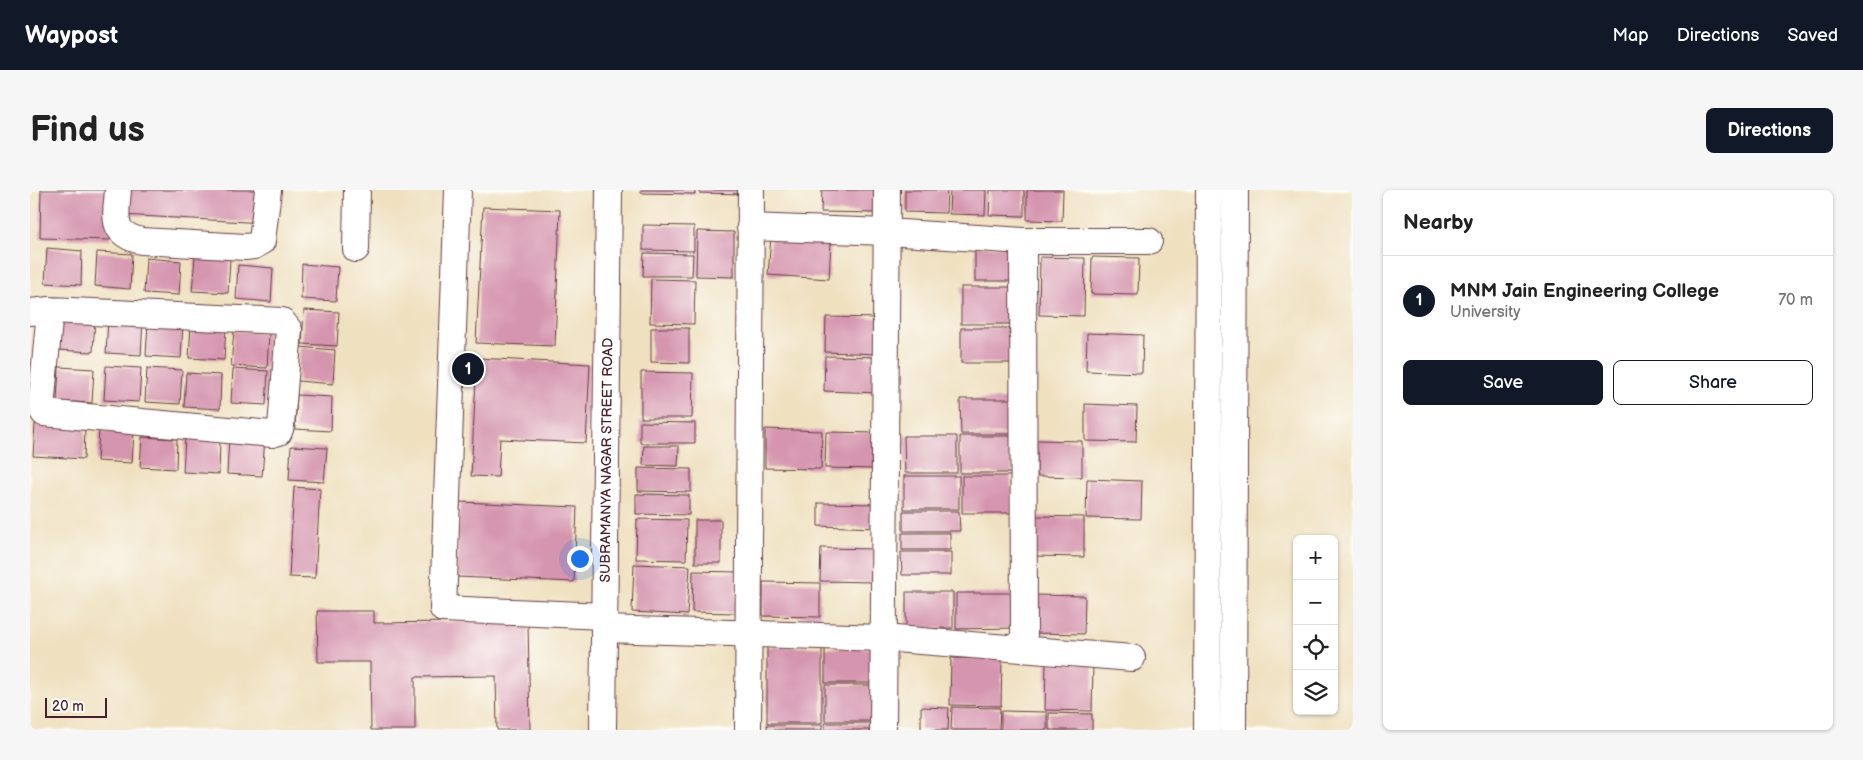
<!DOCTYPE html>
<meta charset="utf-8">
<style>
:root{--surface:#fff;--page:#f6f6f6;--text:#222;--muted:#767676;--line:#e0e0e0;--accent:#111827}
body{margin:0;font-family:"Balsamiq Sans",sans-serif;background:var(--page);color:var(--text)}
.controls{position:absolute;right:15px;bottom:15px;display:grid;overflow:hidden;border-radius:8px;box-shadow:0 1px 4px #0004}
.controls button{width:45px;height:45px;display:grid;place-items:center;padding:0;border:0;border-bottom:1px solid var(--line);background:var(--surface);color:var(--text);font:25px sans-serif}
.scale{position:absolute;left:15px;bottom:12px;width:62px;box-sizing:border-box;padding-left:5px;border:2px solid #4a1f2b;border-top:0;font-size:14px;line-height:18px;white-space:nowrap;color:#4a1f2b;-webkit-text-stroke:4px #fdfcf7;paint-order:stroke}
.you{position:absolute;left:549px;top:368px;width:18px;height:18px;margin:-12px;border:4px solid #fff;border-radius:50%;background:#1a73e8;box-shadow:0 0 0 8px #1a73e833}
.badge{display:grid;place-items:center;width:32px;height:32px;border-radius:50%;background:var(--accent);color:#fff;font-size:16px;font-weight:700}
.pin{position:absolute;translate:-50% -50%;border:2px solid #fff;box-shadow:0 1px 5px #0006}
.list{margin:0;padding:0;list-style:none}
h2{display:flex;justify-content:space-between;align-items:center;height:65px;margin:0;padding:0 20px;font-size:21px}
h2 small{font-size:16px;font-weight:400;color:var(--muted)}
.list li{display:grid;grid-template-columns:32px 1fr auto;gap:15px;align-items:center;box-sizing:border-box;height:90px;padding:0 20px;border-top:1px solid var(--line)}
.list b{display:block;font-size:19px;white-space:nowrap}
.list p{margin:0;font-size:16px;white-space:nowrap;color:var(--muted)}
.list em{font-size:16px;font-style:normal;color:var(--muted)}
.actions{display:flex;gap:10px;padding:15px 20px}
.actions a{flex:1;padding:11px 0;border:1px solid var(--accent);border-radius:8px;text-align:center;font-size:18px;color:var(--accent)}
.actions .main{background:var(--accent);color:#fff}
.icon{flex:none;width:28px;height:28px;fill:none;stroke:currentColor;stroke-width:2;stroke-linecap:round;stroke-linejoin:round}
.map{position:relative;flex:none;width:1323px;height:540px;overflow:hidden;border-radius:8px}
header{display:flex;align-items:center;gap:30px;box-sizing:border-box;height:70px;padding:0 25px;background:var(--accent);color:#fff}
header strong{font-size:24px}
nav{display:flex;gap:28px;margin-inline-start:auto;font-size:18px}
.intro{display:flex;align-items:center;justify-content:space-between;box-sizing:border-box;height:120px;padding:0 30px}
h1{margin:0;font-size:35px}
.button{padding:12px 22px;border-radius:8px;background:var(--accent);color:#fff;font-size:18px;font-weight:700}
main{display:flex;gap:30px;padding:0 30px}
aside{flex:1;background:var(--surface);border-radius:8px;box-shadow:0 1px 4px #0004}
.map>svg:first-child{display:block}
</style>
<header>
<strong>Waypost</strong>
<nav><a>Map</a><a>Directions</a><a>Saved</a></nav>
</header>
<div class="intro"><h1>Find us</h1><a class="button">Directions</a></div>
<main>
<div class="map">
<svg width="1323" height="540" viewBox="0 0 1323 540">
<rect width="100%" height="100%" fill="#fdfcf7"/>
<filter id="ink" filterUnits="userSpaceOnUse"><feTurbulence type="fractalNoise" baseFrequency=".02" numOctaves="2"/><feDisplacementMap in="SourceGraphic" scale="10" xChannelSelector="R" yChannelSelector="G"/><feConvolveMatrix kernelMatrix="1 2 1 2 8 2 1 2 1" color-interpolation-filters="sRGB"/></filter>
<filter id="wash" filterUnits="userSpaceOnUse"><feTurbulence type="fractalNoise" baseFrequency=".0096" numOctaves="4" result="noise"/><feDisplacementMap in="SourceGraphic" scale="20" xChannelSelector="R" yChannelSelector="G"/><feGaussianBlur stdDeviation="1.12" result="paint"/><feColorMatrix in="noise" values="0 0 0 0 0 0 0 0 0 0 0 0 0 0 0 0 0 1.4 0 .05"/><feComposite in="paint" operator="in"/></filter>
<g filter="url(#wash)">
<rect width="100%" height="100%" fill="#efe0c0"/>
<g id="blocks">
<g fill="#d595af">
<path d="M11 0H81L80 50 10 48Z"/>
<path d="M93 0H235L234 33 92 25Z"/>
<path d="M611 0H665V4L611 3Z"/>
<path d="M669 0H713V4L669 3Z"/>
<path d="M792 0H849L848 23 791 22Z"/>
<path d="M875 0H917L916 23 875 22Z"/>
<path d="M920 0H956L955 25 919 24Z"/>
<path d="M960 0H994V26L959 25Z"/>
<path d="M997 0H1033L1032 31 997 30Z"/>
<path d="M453 17 530 20 525 156 446 153Z"/>
<path d="M613 35 664 36V61L613 60Z"/>
<path d="M667 41 704 42V87L666 86Z"/>
<path d="M741 47 801 51 799 89 738 85Z"/>
<rect x="945" y="57" width="41" height="34"/>
<path d="M17 58 52 61 51 95 15 93Z"/>
<path d="M67 62 102 64 100 99 65 96Z"/>
<path d="M614 63 663 64 662 86H613Z"/>
<path d="M165 67 200 69 198 103 162 101Z"/>
<path d="M1010 67 1055 68 1054 126 1009 125Z"/>
<path d="M1062 67 1109 68 1108 105 1061 104Z"/>
<path d="M116 68 151 71 149 105 114 103Z"/>
<path d="M272 74 308 77 306 111 271 109Z"/>
<path d="M208 75 243 78 241 112 206 109Z"/>
<path d="M621 89 665 90 664 134 620 133Z"/>
<rect x="931" y="97" width="57" height="37"/>
<path d="M274 120 309 122 307 156 272 154Z"/>
<path d="M29 126 65 128 63 162 27 160Z"/>
<path d="M796 127 851 128 850 164 795 162Z"/>
<path d="M78 129 113 131 111 165 76 163Z"/>
<path d="M118 132 153 134 151 168 116 166Z"/>
<path d="M161 134 196 136 194 170 159 168Z"/>
<path d="M621 138H659V173L621 172Z"/>
<rect x="931" y="138" width="57" height="35"/>
<path d="M204 141 239 143 237 178 201 176Z"/>
<path d="M1057 143 1113 145 1112 183 1056 181Z"/>
<path d="M270 157 305 160 303 194 268 191Z"/>
<path d="M795 166 850 167 849 203 794 201Z"/>
<path d="M447 168 560 174 556 253 470 249 468 287 441 286Z"/>
<path d="M76 176 111 178 109 212 74 210Z"/>
<path d="M29 177 64 179 62 213 27 211Z"/>
<path d="M117 178 152 180 150 214 115 212Z"/>
<path d="M203 179 238 181 236 215 201 213Z"/>
<path d="M611 182 663 183 662 228H611Z"/>
<path d="M156 183 191 185 190 219 154 217Z"/>
<path d="M267 205 302 207 301 241 265 239Z"/>
<path d="M930 209H982V244H931Z"/>
<path d="M1055 214 1107 216 1106 252 1055 251Z"/>
<path d="M610 232 665 233V253H610Z"/>
<path d="M5 234 55 237 54 269 3 266Z"/>
<path d="M735 239 792 241 791 279 735 278Z"/>
<path d="M69 241 104 243 102 273 67 271Z"/>
<path d="M796 242 849 243 848 279 795 278Z"/>
<path d="M874 246H927V283H875Z"/>
<rect x="930" y="246" width="52" height="37"/>
<path d="M112 247 147 249 146 279 110 277Z"/>
<path d="M199 247 235 249 232 286 197 284Z"/>
<path d="M155 248 190 250 189 284 153 282Z"/>
<path d="M1007 250 1052 251V287L1007 286Z"/>
<path d="M261 256 297 258 294 292 259 290Z"/>
<path d="M614 256H649L648 276 613 275Z"/>
<path d="M608 278 661 279V302L608 301Z"/>
<rect x="874" y="286" width="55" height="33"/>
<rect x="932" y="286" width="49" height="37"/>
<path d="M1057 289 1112 291 1111 329 1056 328Z"/>
<path d="M264 297 290 299 285 388 259 387Z"/>
<path d="M606 304 659 305V325L606 324Z"/>
<path d="M430 312 547 317 544 392 427 387Z"/>
<path d="M788 313 850 314 849 338 788 336Z"/>
<path d="M873 321H929L930 341H873Z"/>
<path d="M1004 326 1054 327V367L1003 366Z"/>
<path d="M607 329 657 330 656 370 606 369Z"/>
<rect x="665" y="330" width="26" height="43"/>
<rect x="872" y="343" width="48" height="17"/>
<path d="M791 358 845 359 844 392 790 391Z"/>
<path d="M871 362H921V385H872Z"/>
<path d="M604 374 660 376 657 425 602 422Z"/>
<path d="M663 381 706 382V423L662 422Z"/>
<path d="M733 392 790 393V427L733 426Z"/>
<path d="M876 402H923V438L876 439Z"/>
<path d="M926 403H986V438L926 439Z"/>
<path d="M1004 405 1055 406 1054 444 1003 443Z"/>
<path d="M287 421H344V433L498 431 500 540H467L466 486 385 487V540H341L340 472H288Z"/>
<rect x="737" y="457" width="55" height="76"/>
<rect x="795" y="458" width="52" height="35"/>
<path d="M921 468 972 469 971 516 920 515Z"/>
<path d="M1016 473 1063 474 1062 521 1015 520Z"/>
<rect x="795" y="495" width="53" height="36"/>
<path d="M891 517 919 518 918 540H891Z"/>
<path d="M922 517 970 518 969 540H921Z"/>
<path d="M971 521 1017 522V540H971Z"/>
<path d="M1019 523 1062 524V540H1019Z"/>
<rect x="795" y="533" width="53" height="7"/>
<rect x="737" y="535" width="55" height="5"/>
</g>
</g>
</g>
<g filter="url(#ink)">
<use href="#blocks" fill-opacity="0" stroke="#633c41" stroke-width="1"/>
<g fill="none" stroke-linecap="round" stroke-linejoin="round">
<g stroke="#633c41" stroke-width="28">
<g id="minor">
<path d="M88 0C86 27 80 44 112 51L215 57 224 56 232 51 238 0"/>
<path d="M428 0 413 419 574 426"/>
<path d="M720 37 857 42 993 51H1119"/>
<path d="M993 51 994 459"/>
<path d="M326 59 327 0"/>
<path d="M0 122 20 120 252 131 259 140 251 236 249 242 242 244 14 223 11 218 20 120"/>
<path d="M574 439 853 448 1102 468"/>
<path id="s1" d="M573 540 579 0"/>
<path d="M718 540 721 0"/>
<path d="M853 540 857 0"/>
<path d="M1177 540 1179 0"/>
<path d="M1203 540 1205 0"/>
</g>
</g>
<use href="#minor" stroke="#fff" stroke-width="26"/>
</g>
</g>
<g text-anchor="middle" stroke-width="4.5" stroke-linejoin="round" paint-order="stroke">
<g font-size="14" fill="#4a1f2b" stroke="#fdfcf7">
<text dy="5" stroke="none"><textPath href="#s1" startOffset="270">SUBRAMANYA NAGAR STREET ROAD</textPath></text>
</g>
</g>
</svg>
<div class="controls">
<button>+</button>
<button>−</button>
<button><svg class="icon" aria-label="locate" viewBox="0 0 24 24"><circle cx="12" cy="12" r="6"/><path d="M12 2v4M12 18v4M2 12h4M18 12h4"/></svg></button>
<button><svg class="icon" aria-label="layers" viewBox="0 0 24 24"><path d="M12 4l9 5-9 5-9-5zM3 14l9 5 9-5"/></svg></button>
</div>
<div class="scale">20 m</div>
<div class="you"></div>
<div class="pin badge" style="left:438px;top:179px">1</div>
</div>
<aside>
<h2>Nearby<small></small></h2>
<ul class="list">
<li><span class="badge">1</span><div><b>MNM Jain Engineering College</b><p>University</p></div><em>70 m</em></li>
</ul>
<div class="actions"><a class="main">Save</a><a>Share</a></div>
</aside>
</main>
